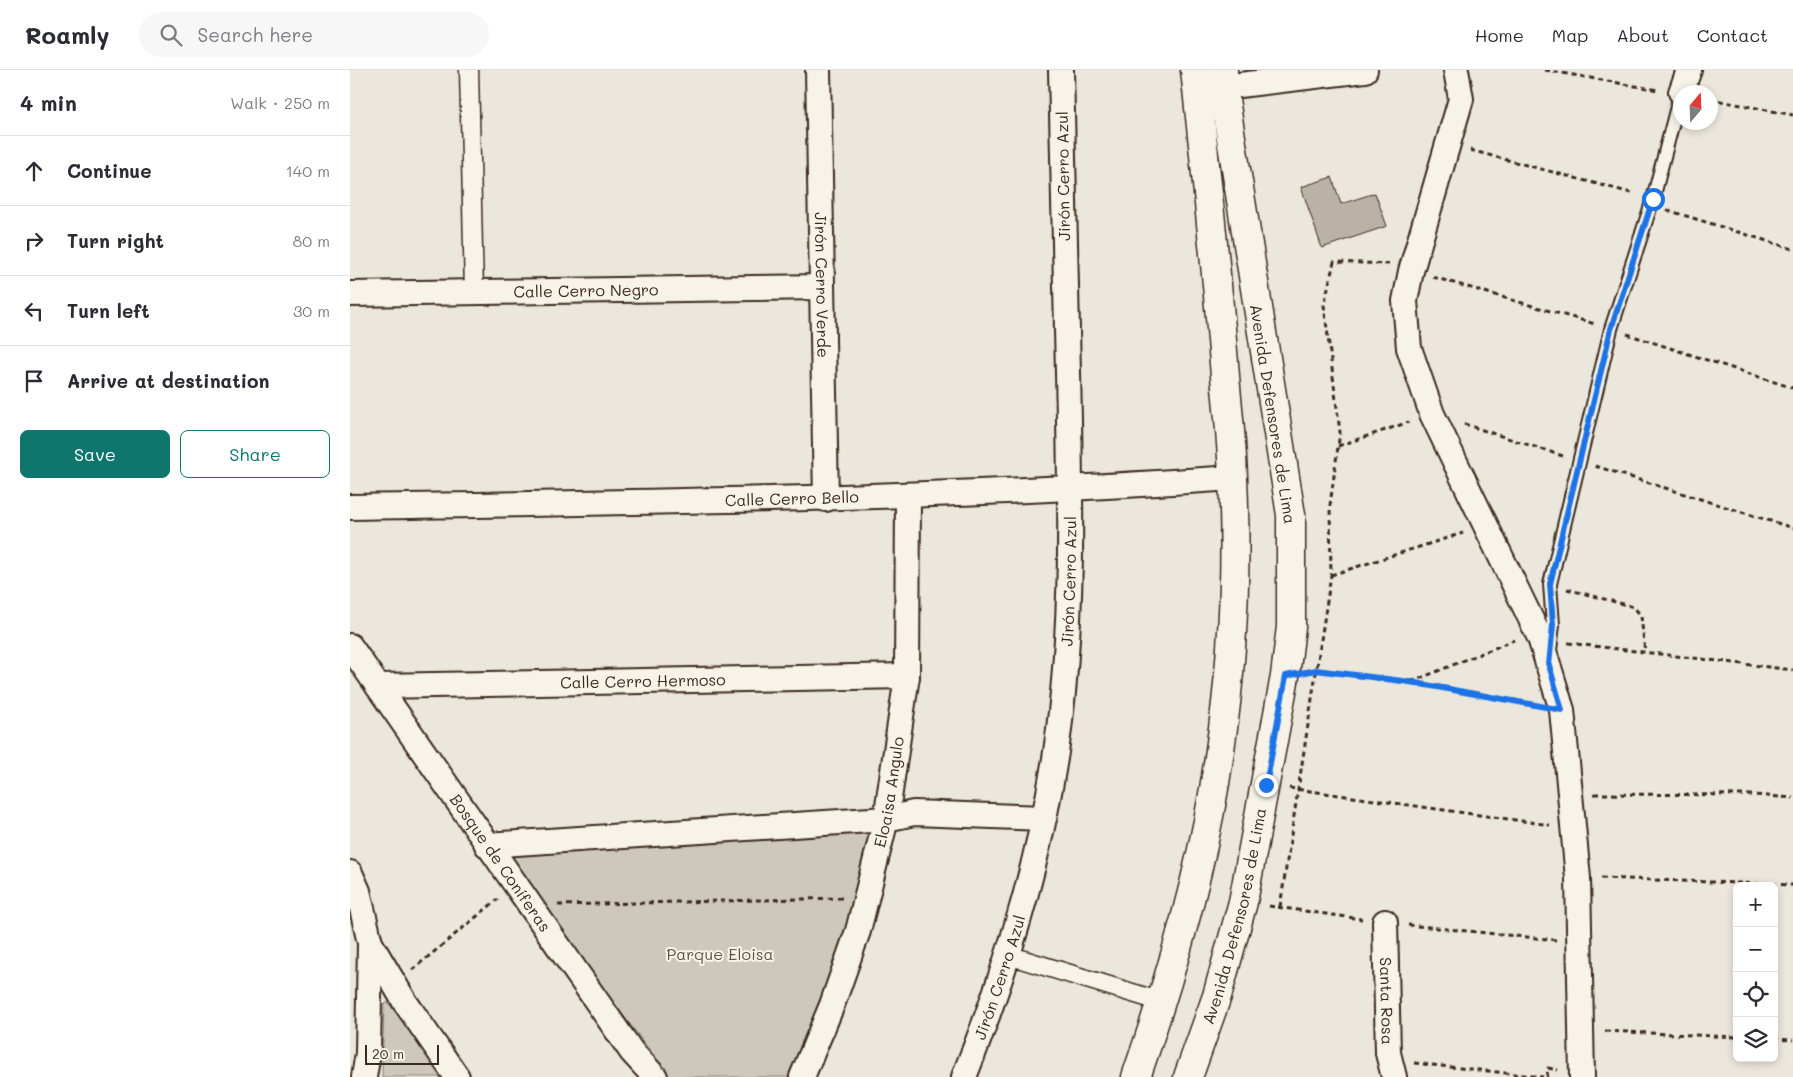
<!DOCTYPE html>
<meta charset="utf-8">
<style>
:root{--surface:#fff;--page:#f7f7f7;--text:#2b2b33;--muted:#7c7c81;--line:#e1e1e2;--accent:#0f766e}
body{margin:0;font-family:Mali,sans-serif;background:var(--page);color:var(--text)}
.controls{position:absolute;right:15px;bottom:15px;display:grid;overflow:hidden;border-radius:8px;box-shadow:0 2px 8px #0003}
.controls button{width:45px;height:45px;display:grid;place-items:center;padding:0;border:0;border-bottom:1px solid var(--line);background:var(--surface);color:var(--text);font:25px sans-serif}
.compass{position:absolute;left:1323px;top:15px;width:45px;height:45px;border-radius:50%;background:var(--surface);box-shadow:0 2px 8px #0003;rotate:19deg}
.scale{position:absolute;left:15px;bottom:12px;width:74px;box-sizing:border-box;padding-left:5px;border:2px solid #3b2a1e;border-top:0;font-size:14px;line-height:18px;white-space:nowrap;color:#3b2a1e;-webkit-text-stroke:4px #f7f3e8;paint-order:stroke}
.stop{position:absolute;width:15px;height:15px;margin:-11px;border:4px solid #1a73e8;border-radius:50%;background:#fff}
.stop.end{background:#1a73e8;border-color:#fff;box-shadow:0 1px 5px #0008}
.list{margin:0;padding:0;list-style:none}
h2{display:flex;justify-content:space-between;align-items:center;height:65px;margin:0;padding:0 20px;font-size:21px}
h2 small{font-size:16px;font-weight:400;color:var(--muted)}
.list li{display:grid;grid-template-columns:32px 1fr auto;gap:15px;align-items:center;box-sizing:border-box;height:70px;padding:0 20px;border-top:1px solid var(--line)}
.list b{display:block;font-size:19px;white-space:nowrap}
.list em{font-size:16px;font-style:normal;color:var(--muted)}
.actions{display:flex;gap:10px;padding:15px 20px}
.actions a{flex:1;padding:11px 0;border:1px solid var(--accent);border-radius:8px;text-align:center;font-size:18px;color:var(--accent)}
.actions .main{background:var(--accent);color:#fff}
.icon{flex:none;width:28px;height:28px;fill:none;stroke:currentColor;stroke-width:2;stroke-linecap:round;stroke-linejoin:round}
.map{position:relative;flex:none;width:1443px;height:1007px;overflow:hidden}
header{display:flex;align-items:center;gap:30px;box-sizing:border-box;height:70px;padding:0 25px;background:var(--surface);border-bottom:1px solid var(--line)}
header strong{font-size:24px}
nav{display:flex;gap:28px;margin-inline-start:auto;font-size:18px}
.search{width:350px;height:45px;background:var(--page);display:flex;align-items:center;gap:12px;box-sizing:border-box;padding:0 18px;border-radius:28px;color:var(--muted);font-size:19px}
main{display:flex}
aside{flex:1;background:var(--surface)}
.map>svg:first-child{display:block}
</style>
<header>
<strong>Roamly</strong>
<div class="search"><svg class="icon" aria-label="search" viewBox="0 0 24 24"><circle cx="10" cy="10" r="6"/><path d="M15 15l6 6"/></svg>Search here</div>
<nav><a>Home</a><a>Map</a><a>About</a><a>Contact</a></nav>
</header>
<main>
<aside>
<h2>4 min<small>Walk · 250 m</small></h2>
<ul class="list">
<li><svg class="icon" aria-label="ahead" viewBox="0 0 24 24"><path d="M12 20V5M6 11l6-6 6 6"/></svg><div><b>Continue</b></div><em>140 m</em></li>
<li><svg class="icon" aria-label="right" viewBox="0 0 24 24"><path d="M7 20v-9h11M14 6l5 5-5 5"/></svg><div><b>Turn right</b></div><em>80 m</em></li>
<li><svg class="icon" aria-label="left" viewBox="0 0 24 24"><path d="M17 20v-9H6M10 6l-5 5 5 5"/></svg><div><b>Turn left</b></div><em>30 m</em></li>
<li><svg class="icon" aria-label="arrive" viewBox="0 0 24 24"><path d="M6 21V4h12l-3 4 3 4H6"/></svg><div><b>Arrive at destination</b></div></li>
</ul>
<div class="actions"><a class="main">Save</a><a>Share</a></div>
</aside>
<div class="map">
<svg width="1443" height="1007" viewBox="0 0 1443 1007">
<rect width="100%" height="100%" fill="#ece7dc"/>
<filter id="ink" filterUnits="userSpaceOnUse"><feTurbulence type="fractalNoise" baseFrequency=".02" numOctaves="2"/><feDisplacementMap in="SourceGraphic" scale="10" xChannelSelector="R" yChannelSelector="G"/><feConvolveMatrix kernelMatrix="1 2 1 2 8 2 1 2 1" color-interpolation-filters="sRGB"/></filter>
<g filter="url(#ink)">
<g fill="#cec8bc" stroke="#84796d">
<path d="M522 763 497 870 441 1007H320L149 781Z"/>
<path d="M38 932 39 934 96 1007H32L34 935Z"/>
</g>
<path fill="#bab2a7" stroke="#3b2a1e" d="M982 107 991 134 1025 123 1037 156 972 178 951 117Z"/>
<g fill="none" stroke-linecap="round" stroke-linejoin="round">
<g stroke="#3b2a1e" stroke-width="16">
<path id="service" d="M1200 580 1203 555 1200 514 1261 259 1303 129 1330 25"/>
</g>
<g stroke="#3b2a1e" stroke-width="21">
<g id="pedestrian">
<path d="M119 0 124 223"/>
<path d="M658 885 812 932"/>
</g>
</g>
<g stroke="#3b2a1e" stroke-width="28">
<g id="minor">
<path id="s1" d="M468 0 476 429"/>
<path d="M1106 0 1111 29 1061 201 1055 231 1059 278 1082 344 1190 568 1212 640 1228 808 1232 1007"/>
<path d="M873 17 1015 0"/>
<path d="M1331 22 1339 0"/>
<path id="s2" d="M0 224 472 217"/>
<path id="s3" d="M0 437C295 432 589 429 883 408"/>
<path id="s4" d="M0 576 282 982 305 1007"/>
<path id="s5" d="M28 616 557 606"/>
<path d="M137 775 536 749 564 743 694 748"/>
<path d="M0 803 8 821 20 873 18 983 14 1007"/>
<path id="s6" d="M1035 852 1038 983 1044 1007"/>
<path d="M20 873 55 932 107 1007"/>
<path id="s7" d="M452 1007 482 935 508 861 536 749 557 606 558 426"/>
<path id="s8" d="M614 1007C656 902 689 794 706 682 724 556 721 429 718 303 716 202 713 101 711 0"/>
</g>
</g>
<g stroke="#3b2a1e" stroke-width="31">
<g id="secondary">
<path d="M786 1007C823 901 855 791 870 680 883 591 887 498 883 408 882 374 878 340 875 306 867 204 856 102 845 0"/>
<path id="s9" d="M838 1007 867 926 893 832 935 606 941 557V445L873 17V0"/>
</g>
</g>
<g stroke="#3b2a1e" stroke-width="3" stroke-dasharray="5 4" stroke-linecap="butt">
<path d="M1195 0 1308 20"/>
<path d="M1360 29 1443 45"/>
<path d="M1120 80 1285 124"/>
<path d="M1317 140 1443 179"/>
<path d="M1083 207 1245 254"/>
<path d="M1277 264 1443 318"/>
<path d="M1114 354 1213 386"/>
<path d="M988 376 1059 352"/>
<path d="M1245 396 1443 458"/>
<path d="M981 505 1113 463"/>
<path d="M1217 519 1284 537 1291 546 1295 582"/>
<path d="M1218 573 1443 600"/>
<path d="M966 600 1060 612 1187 635"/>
<path d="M1061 612 1164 570"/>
<path d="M939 718 1200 755"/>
<path d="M1244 724 1404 725 1443 728"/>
<path d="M1251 808 1443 815"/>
<path d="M208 835 492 828"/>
<path d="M919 836 1012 849"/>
<path d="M930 837 981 505 980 435 990 362 974 235 984 192 1039 194"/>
<path d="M1058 855 1206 870"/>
<path d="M62 900 148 829"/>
<path d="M1255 961 1387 967"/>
<path d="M1424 969 1443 970"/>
<path d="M1064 993 1193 1007"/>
<path d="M1197 1007 1198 998 1208 1000"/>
</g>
<use href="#service" stroke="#f7f3e8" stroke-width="12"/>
<use href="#pedestrian" stroke="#f7f3e8" stroke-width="18"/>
<use href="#minor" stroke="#f7f3e8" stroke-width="24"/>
<use href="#secondary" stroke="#f7f3e8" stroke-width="28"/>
</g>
</g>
<g fill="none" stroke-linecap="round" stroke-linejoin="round" filter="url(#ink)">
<path stroke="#1a73e8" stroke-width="6" d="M916 715 936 606 966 600 1060 612 1212 640 1199 595 1203 555 1200 514 1261 259 1303 129"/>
</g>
<g text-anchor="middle" stroke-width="4" stroke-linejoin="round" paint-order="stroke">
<g font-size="16" fill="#3b2a1e" stroke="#f7f3e8">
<text transform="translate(713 106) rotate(-91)" y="6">Jirón Cerro Azul</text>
<text dy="6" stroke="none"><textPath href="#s1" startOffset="215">Jirón Cerro Verde</textPath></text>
<text dy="6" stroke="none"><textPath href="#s2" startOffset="236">Calle Cerro Negro</textPath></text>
<text transform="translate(923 344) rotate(81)" y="6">Avenida Defensores de Lima</text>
<text dy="6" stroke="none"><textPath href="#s3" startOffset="442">Calle Cerro Bello</textPath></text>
<text dy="6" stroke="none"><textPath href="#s8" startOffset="510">Jirón Cerro Azul</textPath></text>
<text dy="6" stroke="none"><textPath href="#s5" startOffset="265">Calle Cerro Hermoso</textPath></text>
<text dy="6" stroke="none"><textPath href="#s7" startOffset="299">Eloaisa Angulo</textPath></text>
<text dy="6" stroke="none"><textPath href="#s4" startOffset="264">Bosque de Coníferas</textPath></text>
<text dy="6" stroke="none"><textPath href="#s9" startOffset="168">Avenida Defensores de Lima</textPath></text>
<text dy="6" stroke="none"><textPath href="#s8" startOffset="106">Jirón Cerro Azul</textPath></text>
<text dy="6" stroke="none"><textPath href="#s6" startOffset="79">Santa Rosa</textPath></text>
</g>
<g font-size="16" fill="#605246" stroke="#f7f3e8">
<text x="370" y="890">Parque Eloisa</text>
</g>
</g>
</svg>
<div class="controls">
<button>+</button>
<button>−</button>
<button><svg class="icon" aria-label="locate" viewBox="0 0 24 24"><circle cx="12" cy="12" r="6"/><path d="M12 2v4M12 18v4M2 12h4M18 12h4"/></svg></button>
<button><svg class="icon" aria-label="layers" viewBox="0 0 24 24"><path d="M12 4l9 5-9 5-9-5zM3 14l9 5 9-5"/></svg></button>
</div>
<svg class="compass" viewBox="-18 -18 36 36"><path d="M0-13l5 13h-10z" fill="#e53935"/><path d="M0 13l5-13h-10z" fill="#7c7c81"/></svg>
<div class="scale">20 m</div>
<div class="stop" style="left:1303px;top:129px"></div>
<div class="stop end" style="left:916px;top:715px"></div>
</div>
</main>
